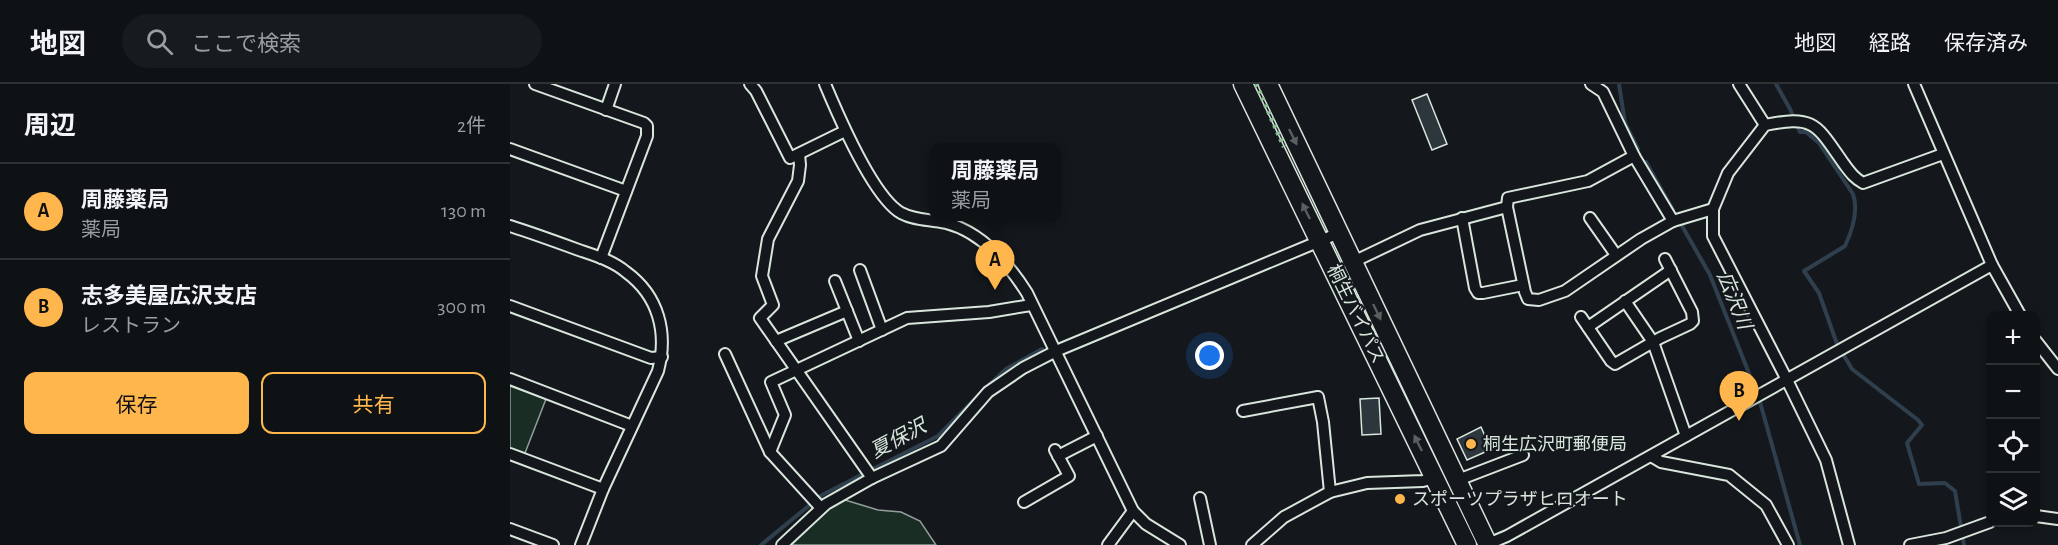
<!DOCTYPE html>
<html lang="ja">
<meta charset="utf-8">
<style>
:root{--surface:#0f1215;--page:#181b1e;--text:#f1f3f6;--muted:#9b9ea0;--line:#2f3234;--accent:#ffb74d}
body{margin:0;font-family:"Alegreya Sans","Noto Sans JP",sans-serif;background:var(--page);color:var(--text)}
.controls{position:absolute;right:18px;bottom:18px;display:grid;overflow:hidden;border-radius:12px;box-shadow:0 2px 4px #0004}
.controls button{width:54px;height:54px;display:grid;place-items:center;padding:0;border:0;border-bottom:2px solid var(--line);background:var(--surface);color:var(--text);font:30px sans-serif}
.you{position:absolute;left:700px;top:272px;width:21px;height:21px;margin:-15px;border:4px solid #fff;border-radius:50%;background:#1a73e8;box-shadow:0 0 0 9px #1a73e833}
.badge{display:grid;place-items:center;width:39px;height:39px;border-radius:50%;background:var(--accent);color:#111;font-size:20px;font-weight:700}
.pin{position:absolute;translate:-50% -50px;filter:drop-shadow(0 2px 3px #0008)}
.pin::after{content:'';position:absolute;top:32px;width:21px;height:18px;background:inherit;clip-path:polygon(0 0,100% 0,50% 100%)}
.popup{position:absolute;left:419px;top:59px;width:132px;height:78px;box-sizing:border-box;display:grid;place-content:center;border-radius:12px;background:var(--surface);filter:drop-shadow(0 2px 4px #0005);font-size:20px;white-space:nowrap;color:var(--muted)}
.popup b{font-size:22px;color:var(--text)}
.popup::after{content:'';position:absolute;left:50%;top:100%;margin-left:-12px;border:12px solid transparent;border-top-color:var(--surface)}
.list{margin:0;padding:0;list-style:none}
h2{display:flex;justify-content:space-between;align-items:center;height:78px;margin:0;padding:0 24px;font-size:26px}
h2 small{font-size:20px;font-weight:400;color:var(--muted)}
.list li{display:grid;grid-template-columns:39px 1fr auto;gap:18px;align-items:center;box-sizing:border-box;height:96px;padding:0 24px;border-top:2px solid var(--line)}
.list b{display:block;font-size:22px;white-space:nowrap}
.list p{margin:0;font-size:20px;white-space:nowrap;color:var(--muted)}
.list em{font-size:20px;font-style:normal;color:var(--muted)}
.actions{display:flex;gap:12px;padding:18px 24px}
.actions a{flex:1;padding:14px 0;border:2px solid var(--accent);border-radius:12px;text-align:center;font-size:21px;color:var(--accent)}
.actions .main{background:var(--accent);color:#111}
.icon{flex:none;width:33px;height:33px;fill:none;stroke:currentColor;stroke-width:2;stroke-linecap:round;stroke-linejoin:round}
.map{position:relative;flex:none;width:1548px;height:461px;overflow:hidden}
header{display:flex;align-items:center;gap:36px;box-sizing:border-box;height:84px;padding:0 30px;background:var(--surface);border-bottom:2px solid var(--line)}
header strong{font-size:28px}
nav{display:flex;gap:33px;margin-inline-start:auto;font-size:21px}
.search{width:420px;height:54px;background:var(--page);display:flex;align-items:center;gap:15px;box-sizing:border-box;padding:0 21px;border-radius:33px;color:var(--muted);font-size:22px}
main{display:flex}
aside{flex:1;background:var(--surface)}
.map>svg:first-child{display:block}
</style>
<header>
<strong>地図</strong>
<div class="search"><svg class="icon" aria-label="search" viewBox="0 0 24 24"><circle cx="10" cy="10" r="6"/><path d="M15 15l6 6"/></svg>ここで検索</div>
<nav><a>地図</a><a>経路</a><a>保存済み</a></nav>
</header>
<main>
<aside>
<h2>周辺<small>2件</small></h2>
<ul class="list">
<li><span class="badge">A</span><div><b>周藤薬局</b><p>薬局</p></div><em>130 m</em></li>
<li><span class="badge">B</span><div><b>志多美屋広沢支店</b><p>レストラン</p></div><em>300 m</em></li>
</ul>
<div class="actions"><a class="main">保存</a><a>共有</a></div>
</aside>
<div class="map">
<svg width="1548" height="461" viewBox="0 0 1548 461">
<rect width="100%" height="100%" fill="#14181c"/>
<g fill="#1a2d24" stroke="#939e99" stroke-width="1.5">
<path d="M0 302 36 315 15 369 0 364Z"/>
<path d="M335 416 368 426 391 428 410 437 426 461H276L318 423Z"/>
</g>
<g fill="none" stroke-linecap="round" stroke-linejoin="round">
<g stroke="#2f3f4d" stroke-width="4">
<path d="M1109 0 1115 39 1128 65"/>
<path d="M1266 0 1280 25 1290 48H1296L1309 59 1343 110C1349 127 1342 147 1335 162L1294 187 1309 209 1327 260 1342 285 1408 336 1412 341 1397 359 1409 400 1435 399 1445 407 1454 461"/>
<path d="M1136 78 1163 126"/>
<path d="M1171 140 1200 191 1246 307"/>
<path d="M476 304 496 285 532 265"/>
<path d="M1250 318 1290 461"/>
<path d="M251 461 312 411 428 352 469 311"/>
</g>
</g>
<g fill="#2c363c" stroke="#d8e6dc" stroke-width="1.5">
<path d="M917 10 937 60 922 66 902 16Z"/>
<path d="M869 314 871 350 852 351 850 315Z"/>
<path d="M971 343 980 363 974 365 975 368 957 376 947 355Z"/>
</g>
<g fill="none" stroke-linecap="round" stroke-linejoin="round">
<g stroke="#d8e6dc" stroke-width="14">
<g id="minor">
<path d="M25 0 134 39 137 42V52L91 174"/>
<path d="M240 0 246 7 280 74 335 47"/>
<path d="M315 0C328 31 363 113 391 129 406 137 420 135 436 139 472 148 498 179 517 209L623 427 636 440 670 461"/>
<path d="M1081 0 1093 8 1124 72 1163 137"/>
<path d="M1229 0 1255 41"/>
<path d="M1404 0 1482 181 1510 231"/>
<path d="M96 26 105 0"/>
<path d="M0 65 116 107"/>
<path d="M289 70 290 81 288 97 258 155 252 192 263 221 250 234 362 394"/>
<path d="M1124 72 1078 97 998 114 997 123 1015 208 1018 215 1029 216 1055 207 1131 155 1163 137 1203 125"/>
<path d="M952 134 965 204 968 209H973L1013 201"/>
<path d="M1080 134 1106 171"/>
<path d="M0 142C22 149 44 157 66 165 83 171 102 176 116 188 149 212 158 249 148 287L93 405 71 461"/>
<path d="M843 178 910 146 997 123"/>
<path d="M350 186 372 246"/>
<path d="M325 197 349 257"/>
<path d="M1115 217 1143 258 1176 352"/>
<path d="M0 222 141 274 152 273"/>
<path d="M1071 233 1101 277 1105 280 1150 254 1180 240 1183 237 1182 228 1155 175"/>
<path d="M1078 243 1161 186"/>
<path d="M266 257 337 227"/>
<path d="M1526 257 1548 285"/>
<path d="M215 270 260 368"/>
<path d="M0 295 122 342"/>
<path d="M733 327 808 313 813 338 820 408"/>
<path d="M0 370 93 405"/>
<path d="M548 372 587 352"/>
<path d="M1141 372 1151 378 1219 391 1256 421 1278 461"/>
<path d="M948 396 1013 371"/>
<path d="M690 414 700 461"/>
<path d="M514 418 559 392 545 366"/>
<path d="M311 424 260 368 275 331 261 298 397 234 479 228 521 221"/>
<path d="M1526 432 1548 435"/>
<path d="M0 445 43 461"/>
<path d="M978 460 997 452 1482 181"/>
<path d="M272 461 316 420 362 394 431 362 478 308 513 284 546 267 829 149"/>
<path d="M598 461 623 427"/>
<path d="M742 461 774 433 820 408 857 399 913 397 925 394"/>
<path d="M1339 461 1316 376 1277 296 1203 152V125L1218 89 1255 41C1305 31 1306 40 1334 80 1340 88 1344 94 1353 99L1433 70"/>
<path d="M1400 461 1436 454 1480 438"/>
</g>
</g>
<g stroke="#d8e6dc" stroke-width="21">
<g id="trunk">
<path d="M733 0 957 461"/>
<path d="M758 0 978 461"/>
</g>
</g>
<use href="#minor" stroke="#14181c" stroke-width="10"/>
<use href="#trunk" stroke="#14181c" stroke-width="18"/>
<path stroke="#8ac095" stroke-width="4.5" stroke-dasharray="3 4.5" stroke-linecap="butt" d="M746 0 774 63"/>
</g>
<defs><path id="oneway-solid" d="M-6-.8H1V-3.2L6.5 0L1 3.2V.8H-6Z" transform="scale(1.5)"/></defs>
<g fill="#59605f">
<use href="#oneway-solid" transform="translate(783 53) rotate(64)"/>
<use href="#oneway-solid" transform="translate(796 127) rotate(-116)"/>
<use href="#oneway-solid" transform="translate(867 228) rotate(64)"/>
<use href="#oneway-solid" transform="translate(908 359) rotate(-116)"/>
</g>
<g fill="#ffb74d" stroke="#14181c" stroke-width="2">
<circle cx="961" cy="360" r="6"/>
<circle cx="890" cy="415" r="6"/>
</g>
<g text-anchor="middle" stroke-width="4.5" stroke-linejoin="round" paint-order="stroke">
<g font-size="18" fill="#d8e6dc" stroke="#14181c">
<text transform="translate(846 230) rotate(64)" y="6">桐生バイパス</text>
</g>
<g font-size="18" fill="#d8e6dc" stroke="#14181c" text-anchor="start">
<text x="973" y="366">桐生広沢町郵便局</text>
<text x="902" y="421">スポーツプラザヒロオート</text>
</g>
<g font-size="20" font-style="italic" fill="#d8e6dc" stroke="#14181c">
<text transform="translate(1225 216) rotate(68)" y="7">広沢川</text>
<text transform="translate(388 354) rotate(-28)" y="7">夏保沢</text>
</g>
</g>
</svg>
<div class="controls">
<button>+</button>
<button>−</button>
<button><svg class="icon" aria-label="locate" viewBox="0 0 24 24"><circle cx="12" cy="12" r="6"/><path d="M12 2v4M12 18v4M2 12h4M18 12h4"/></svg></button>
<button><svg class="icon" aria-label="layers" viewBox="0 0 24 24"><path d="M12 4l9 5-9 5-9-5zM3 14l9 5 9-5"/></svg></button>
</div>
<div class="you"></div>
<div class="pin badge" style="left:485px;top:206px">A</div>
<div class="popup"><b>周藤薬局</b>薬局</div>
<div class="pin badge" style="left:1229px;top:337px">B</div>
</div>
</main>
